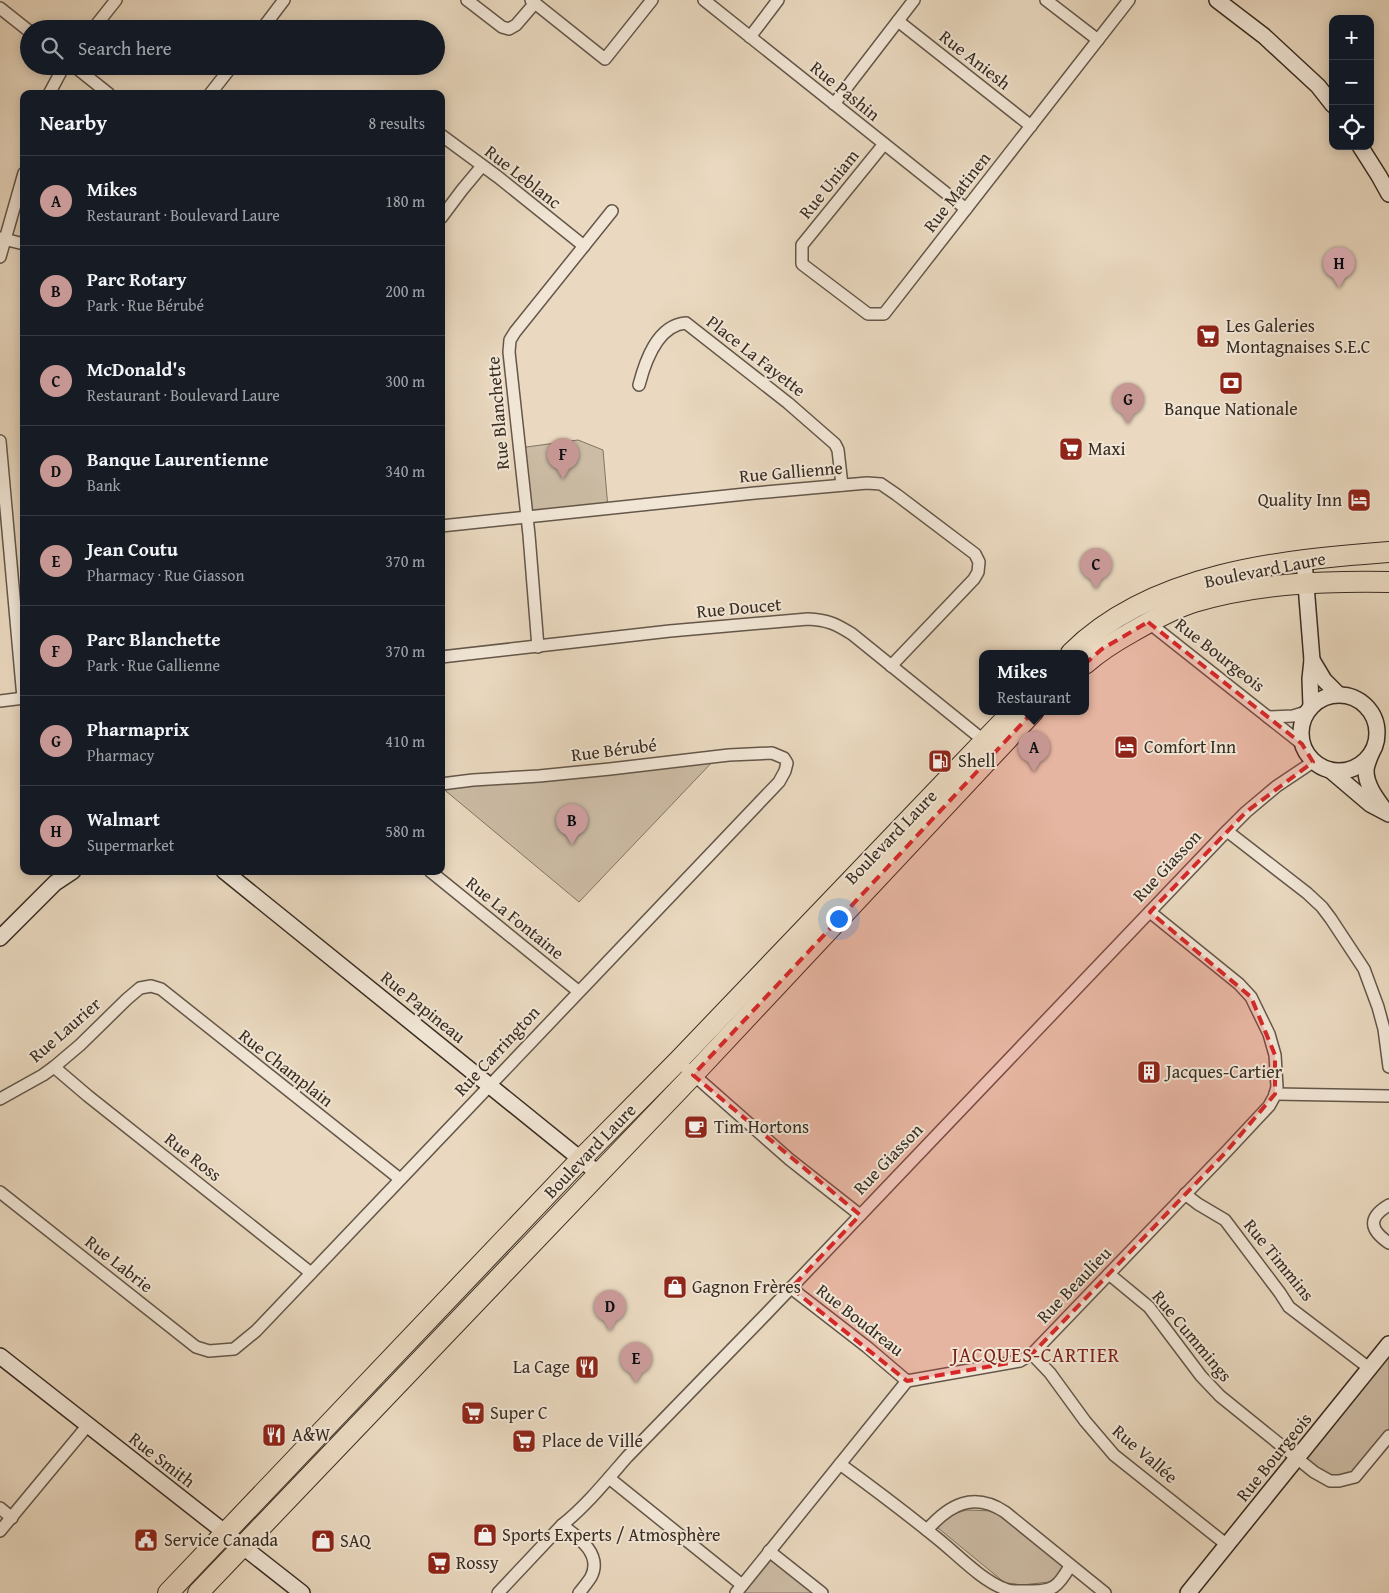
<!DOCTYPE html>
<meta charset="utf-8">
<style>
:root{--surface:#171b24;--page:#20242c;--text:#f1f3f6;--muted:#9ea1a6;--line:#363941;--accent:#c59692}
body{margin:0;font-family:"Gentium Book Plus",serif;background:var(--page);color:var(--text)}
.controls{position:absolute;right:15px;top:15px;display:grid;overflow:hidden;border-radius:10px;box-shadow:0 2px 12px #0003}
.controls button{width:45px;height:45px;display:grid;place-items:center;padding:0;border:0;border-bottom:1px solid var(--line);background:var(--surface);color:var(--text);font:25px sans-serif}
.you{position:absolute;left:838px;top:918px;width:18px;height:18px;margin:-12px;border:4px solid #fff;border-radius:50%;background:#1a73e8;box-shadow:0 0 0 8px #1a73e833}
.badge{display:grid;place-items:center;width:32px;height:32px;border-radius:50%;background:var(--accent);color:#111;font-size:16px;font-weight:700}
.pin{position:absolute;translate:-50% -41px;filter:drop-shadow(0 1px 2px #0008)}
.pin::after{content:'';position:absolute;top:26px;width:18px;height:15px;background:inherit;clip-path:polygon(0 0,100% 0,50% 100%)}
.popup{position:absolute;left:979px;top:650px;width:110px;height:65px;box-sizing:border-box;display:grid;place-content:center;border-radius:10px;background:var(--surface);filter:drop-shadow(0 1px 4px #0005);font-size:16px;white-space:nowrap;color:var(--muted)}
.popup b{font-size:19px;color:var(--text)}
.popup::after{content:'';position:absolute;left:50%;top:100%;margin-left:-10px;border:10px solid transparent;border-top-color:var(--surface)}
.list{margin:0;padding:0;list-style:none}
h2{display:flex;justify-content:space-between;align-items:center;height:65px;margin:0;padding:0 20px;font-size:21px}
h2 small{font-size:16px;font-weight:400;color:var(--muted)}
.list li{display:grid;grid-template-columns:32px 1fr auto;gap:15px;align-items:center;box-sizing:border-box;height:90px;padding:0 20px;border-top:1px solid var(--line)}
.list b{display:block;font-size:19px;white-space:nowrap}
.list p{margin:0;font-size:16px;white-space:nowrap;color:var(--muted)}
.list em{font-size:16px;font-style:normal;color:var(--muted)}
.icon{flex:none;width:28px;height:28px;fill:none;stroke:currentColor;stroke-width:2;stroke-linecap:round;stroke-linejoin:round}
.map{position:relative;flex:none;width:1389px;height:1593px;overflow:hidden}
.search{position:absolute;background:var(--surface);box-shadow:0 2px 12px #0003;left:20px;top:20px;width:425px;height:55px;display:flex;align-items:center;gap:12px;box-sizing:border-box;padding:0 18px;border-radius:28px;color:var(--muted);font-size:19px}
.panel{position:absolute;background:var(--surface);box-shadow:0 2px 12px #0003;left:20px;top:90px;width:425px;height:785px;border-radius:10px}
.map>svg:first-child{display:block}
</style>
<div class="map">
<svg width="1389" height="1593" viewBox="0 0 1389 1593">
<rect width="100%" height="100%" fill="#ead9c0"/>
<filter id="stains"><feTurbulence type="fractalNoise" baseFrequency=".004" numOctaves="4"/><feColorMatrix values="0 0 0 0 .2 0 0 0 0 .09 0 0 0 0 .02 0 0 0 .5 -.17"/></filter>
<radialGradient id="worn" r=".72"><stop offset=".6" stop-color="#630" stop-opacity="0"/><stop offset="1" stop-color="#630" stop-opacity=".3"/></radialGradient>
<g fill="#ccbca5" stroke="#827463">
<path d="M578 440 603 450 608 508 524 516 519 448Z"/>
<path d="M717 757 579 902 441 787Z"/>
<path d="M1389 1344V1436L1363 1469 1339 1481 1297 1457Z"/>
<path d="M967 1510 994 1511 1065 1566 1055 1578 1049 1582 1022 1585 1005 1583 938 1528C946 1518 954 1513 967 1510Z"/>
<path d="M770 1558 816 1593H742Z"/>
</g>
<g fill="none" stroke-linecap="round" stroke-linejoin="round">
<g stroke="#645749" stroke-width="14">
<g id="street">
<path d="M467 0 502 27 509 29 516 25 535 3"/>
<path d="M531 0 605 59 652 0"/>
<path d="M704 0 966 209"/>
<path d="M1046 0 1098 40"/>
<path d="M0 8 29 31"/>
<path d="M898 21 1031 126"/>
<path d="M93 29 116 0"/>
<path d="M262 29 284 0"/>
<path d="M750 37 778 0"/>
<path d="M74 66 109 94"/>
<path d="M49 94 64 66"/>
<path d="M210 94 232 66"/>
<path d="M834 104 914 0"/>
<path d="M441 135 498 177 584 246"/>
<path d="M884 144 802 245V264L868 314H884L1129 0"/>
<path d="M441 218 462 190 482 166"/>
<path d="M0 238 24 244"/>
<path d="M0 257 24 173"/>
<path d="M639 385C645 362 657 325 686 323L788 403 835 444 838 450 842 485"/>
<path d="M0 441 23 698"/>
<path d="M441 526 755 493 867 483 881 484 897 495 975 554 979 562 978 572 974 579 891 666"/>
<path d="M1148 622 1302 744"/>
<path d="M538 647 529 535 509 352 510 340 515 332 612 211"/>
<path d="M441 657 670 631 808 619C828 620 836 624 852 634L988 744"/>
<path d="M0 701 24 698"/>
<path d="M1268 717 1293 716 1306 712"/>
<path d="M1227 831 1307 893 1322 907 1331 919 1364 969 1378 1007 1384 1029 1389 1067"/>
<path d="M430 871 578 991"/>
<path d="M678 1061 789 1159 860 1215"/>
<path d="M54 1067 88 1096 311 1273"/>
<path d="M1275 1094 1389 1096"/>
<path d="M0 1099 43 1075 54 1067 80 1045 127 999 140 988 151 986 161 989 400 1179"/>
<path d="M0 1192 196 1347 209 1351 234 1349 256 1331 779 782 785 771 787 763 784 758 772 753 729 755 610 769 539 776 473 780 441 784"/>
<path d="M1185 1194 1198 1204 1225 1220 1280 1293 1289 1307 1369 1368"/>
<path d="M1389 1205C1367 1218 1370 1230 1389 1243"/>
<path d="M1109 1274 1149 1307 1201 1376 1220 1396 1314 1472 1330 1481H1339L1355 1477 1389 1436"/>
<path d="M791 1288 867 1347 907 1381"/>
<path d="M1032 1354 1050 1373 1085 1421 1114 1455 1227 1545"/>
<path d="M840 1464C873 1488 906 1513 938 1539 958 1555 981 1580 1005 1589 1012 1592 1021 1591 1028 1591 1053 1592 1058 1587 1070 1566"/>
<path d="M609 1478 742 1585"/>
<path d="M0 1508 12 1518"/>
<path d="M562 1525C578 1537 603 1554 591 1577 588 1582 583 1588 579 1593"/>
<path d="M927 1530C949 1505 973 1491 1005 1512L1105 1593"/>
<path d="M0 1531 88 1425"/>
<path d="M769 1551 822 1593"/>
<path d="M498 1593 562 1525C586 1506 607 1480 627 1457L767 1313 1222 836 1246 812 1277 786 1313 762"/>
<path d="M736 1593 907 1381 1020 1361 1032 1354 1226 1152 1269 1106 1274 1097 1277 1087 1275 1055 1269 1034 1251 997 1239 984 1150 912"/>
</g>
</g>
<g stroke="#382c21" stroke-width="18">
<g id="secondary">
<path d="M1217 0 1264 36 1318 86 1333 105"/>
<path d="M1360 146 1379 176 1389 194"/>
<path d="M1304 560 1312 660 1310 679 1311 706"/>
<path d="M1312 660 1324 680 1338 694"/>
<circle cx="1339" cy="733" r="38"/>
<path d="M1371 754C1369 759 1366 766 1366 771 1366 785 1376 798 1384 809"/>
<path d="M1330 770 1370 804 1389 814"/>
<path d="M224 871 599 1174"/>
<path d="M0 938 55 883 73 871"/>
<path d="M0 1356 302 1593"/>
<path d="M1188 1593 1389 1344"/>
</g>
</g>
<g stroke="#382c21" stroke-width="22">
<g id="highway">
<path d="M1071 653C1152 573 1281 560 1389 552"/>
<path d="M1085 664C1101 650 1114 642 1132 632 1151 621 1172 609 1194 602 1257 583 1323 581 1389 582"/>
<path d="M168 1593 581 1159 678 1061 1013 711"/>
<path d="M198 1593 693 1075 1034 711"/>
</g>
</g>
<use href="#street" stroke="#f1e6d6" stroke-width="11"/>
<use href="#secondary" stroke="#f1e6d6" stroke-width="15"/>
<use href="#highway" stroke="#ead9c0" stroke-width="20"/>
</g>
<path fill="#d62828" fill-opacity="0.2" stroke="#d62828" stroke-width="4" stroke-dasharray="10 6" stroke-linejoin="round" d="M1148 622 1302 744 1313 762 1246 812 1150 912 1251 997 1275 1055V1094L1226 1152 1032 1354 1020 1361 907 1381 791 1288 860 1215 693 1075 1044 700 1102 649Z"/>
<defs>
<g id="supermarket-square" transform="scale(1.25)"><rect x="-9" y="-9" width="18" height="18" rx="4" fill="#8f2418" stroke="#f1e6d6"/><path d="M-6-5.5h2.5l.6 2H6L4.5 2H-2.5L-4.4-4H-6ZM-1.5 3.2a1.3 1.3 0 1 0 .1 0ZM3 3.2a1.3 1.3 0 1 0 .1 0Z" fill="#fff"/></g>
<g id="bank-square" transform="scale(1.25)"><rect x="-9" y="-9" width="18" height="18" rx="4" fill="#8f2418" stroke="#f1e6d6"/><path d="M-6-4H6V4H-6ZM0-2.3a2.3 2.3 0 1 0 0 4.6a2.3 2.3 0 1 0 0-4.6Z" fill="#fff"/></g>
<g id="hotel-square" transform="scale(1.25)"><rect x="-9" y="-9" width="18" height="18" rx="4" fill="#8f2418" stroke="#f1e6d6"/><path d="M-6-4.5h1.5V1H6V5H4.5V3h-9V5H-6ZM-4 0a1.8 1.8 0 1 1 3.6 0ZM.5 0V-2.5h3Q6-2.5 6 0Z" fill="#fff"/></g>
<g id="fuel-square" transform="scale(1.25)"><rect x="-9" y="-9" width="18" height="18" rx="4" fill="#8f2418" stroke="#f1e6d6"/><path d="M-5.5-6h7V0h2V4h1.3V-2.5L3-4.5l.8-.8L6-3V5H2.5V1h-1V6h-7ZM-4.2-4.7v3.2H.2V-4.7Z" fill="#fff"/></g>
<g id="building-square" transform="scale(1.25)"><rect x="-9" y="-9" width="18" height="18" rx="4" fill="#8f2418" stroke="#f1e6d6"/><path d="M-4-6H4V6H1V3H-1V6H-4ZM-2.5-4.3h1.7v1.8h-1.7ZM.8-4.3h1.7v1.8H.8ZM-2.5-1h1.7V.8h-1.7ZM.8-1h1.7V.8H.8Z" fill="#fff"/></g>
<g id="cafe-square" transform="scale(1.25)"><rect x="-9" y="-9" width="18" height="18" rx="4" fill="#8f2418" stroke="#f1e6d6"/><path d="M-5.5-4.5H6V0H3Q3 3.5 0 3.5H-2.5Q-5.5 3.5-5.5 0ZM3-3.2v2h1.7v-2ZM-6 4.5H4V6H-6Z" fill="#fff"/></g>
<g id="shop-square" transform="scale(1.25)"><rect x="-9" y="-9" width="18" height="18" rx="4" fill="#8f2418" stroke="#f1e6d6"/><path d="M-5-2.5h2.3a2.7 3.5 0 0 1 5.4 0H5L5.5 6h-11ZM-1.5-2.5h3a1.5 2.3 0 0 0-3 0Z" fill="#fff"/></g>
<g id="restaurant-square" transform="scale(1.25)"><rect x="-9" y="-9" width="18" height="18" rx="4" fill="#8f2418" stroke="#f1e6d6"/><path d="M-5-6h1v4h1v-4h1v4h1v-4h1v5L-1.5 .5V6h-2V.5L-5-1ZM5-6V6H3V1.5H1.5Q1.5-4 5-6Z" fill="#fff"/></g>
<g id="civic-square" transform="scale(1.25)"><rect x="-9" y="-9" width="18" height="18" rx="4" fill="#8f2418" stroke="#f1e6d6"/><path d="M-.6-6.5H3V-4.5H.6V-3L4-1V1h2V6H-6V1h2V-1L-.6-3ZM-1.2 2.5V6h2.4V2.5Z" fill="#fff"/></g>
</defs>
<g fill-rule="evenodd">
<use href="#supermarket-square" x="1208" y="336"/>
<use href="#bank-square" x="1231" y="383"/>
<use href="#supermarket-square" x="1071" y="449"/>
<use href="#hotel-square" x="1359" y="500"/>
<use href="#hotel-square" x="1126" y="747"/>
<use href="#fuel-square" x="940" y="761"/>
<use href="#building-square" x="1149" y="1072"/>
<use href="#cafe-square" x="696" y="1127"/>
<use href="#shop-square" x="675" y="1287"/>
<use href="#restaurant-square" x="587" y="1367"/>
<use href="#supermarket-square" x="473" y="1413"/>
<use href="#restaurant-square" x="274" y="1435"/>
<use href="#supermarket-square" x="524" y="1441"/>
<use href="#shop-square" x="485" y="1535"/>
<use href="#civic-square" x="146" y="1540"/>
<use href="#shop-square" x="323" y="1541"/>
<use href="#supermarket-square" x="439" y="1563"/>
</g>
<g text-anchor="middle" stroke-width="4" stroke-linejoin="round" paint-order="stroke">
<g font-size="18" fill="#382c21" stroke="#f1e6d6">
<text transform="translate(975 60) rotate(38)" y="6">Rue Aniesh</text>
<text transform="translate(845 91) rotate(39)" y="6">Rue Pashin</text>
<text transform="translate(523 177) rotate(38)" y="6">Rue Leblanc</text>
<text transform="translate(829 184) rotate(-51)" y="6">Rue Uniam</text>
<text transform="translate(957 192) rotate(-52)" y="6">Rue Matinen</text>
<text transform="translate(756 356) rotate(38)" y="6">Place La Fayette</text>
<text transform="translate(498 413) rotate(-95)" y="6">Rue Blanchette</text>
<text transform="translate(791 472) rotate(-5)" y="6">Rue Gallienne</text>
<text transform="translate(1265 570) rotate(-11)" y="6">Boulevard Laure</text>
<text transform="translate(739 608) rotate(-5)" y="6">Rue Doucet</text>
<text transform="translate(1220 655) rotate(38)" y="6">Rue Bourgeois</text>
<text transform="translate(614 750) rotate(-7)" y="6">Rue Bérubé</text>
<text transform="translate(891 837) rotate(-46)" y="6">Boulevard Laure</text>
<text transform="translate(1167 866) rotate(-47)" y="6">Rue Giasson</text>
<text transform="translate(515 918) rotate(39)" y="6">Rue La Fontaine</text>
<text transform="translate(423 1007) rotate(39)" y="6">Rue Papineau</text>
<text transform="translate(65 1030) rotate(-41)" y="6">Rue Laurier</text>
<text transform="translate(497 1051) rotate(-47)" y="6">Rue Carrington</text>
<text transform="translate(286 1068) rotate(38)" y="6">Rue Champlain</text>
<text transform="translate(590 1151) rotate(-46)" y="6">Boulevard Laure</text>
<text transform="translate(193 1157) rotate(38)" y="6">Rue Ross</text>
<text transform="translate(888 1159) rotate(-46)" y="6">Rue Giasson</text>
<text transform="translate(1279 1260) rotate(51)" y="6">Rue Timmins</text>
<text transform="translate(119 1264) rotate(38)" y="6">Rue Labrie</text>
<text transform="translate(1074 1285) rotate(-46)" y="6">Rue Beaulieu</text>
<text transform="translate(860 1320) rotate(38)" y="6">Rue Boudreau</text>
<text transform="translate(1192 1336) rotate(50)" y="6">Rue Cummings</text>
<text transform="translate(1145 1454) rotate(41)" y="6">Rue Vallée</text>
<text transform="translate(1274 1457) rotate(-51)" y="6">Rue Bourgeois</text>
<text transform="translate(162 1460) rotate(38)" y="6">Rue Smith</text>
</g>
<g font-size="18" fill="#382c21" stroke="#f1e6d6" text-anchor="start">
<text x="1226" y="332">Les Galeries<tspan x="1226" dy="21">Montagnaises S.E.C</tspan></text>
<text x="1231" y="415" text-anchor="middle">Banque Nationale</text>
<text x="1088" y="455">Maxi</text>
<text x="1342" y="506" text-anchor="end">Quality Inn</text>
<text x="1144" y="753">Comfort Inn</text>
<text x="958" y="767">Shell</text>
<text x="1166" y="1078">Jacques-Cartier</text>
<text x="714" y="1133">Tim Hortons</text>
<text x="692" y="1293">Gagnon Frères</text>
<text x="570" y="1373" text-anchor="end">La Cage</text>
<text x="490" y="1419">Super C</text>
<text x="292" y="1441">A&amp;W</text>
<text x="542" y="1447">Place de Ville</text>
<text x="502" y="1541">Sports Experts / Atmosphère</text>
<text x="164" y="1546">Service Canada</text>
<text x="340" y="1547">SAQ</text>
<text x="456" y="1569">Rossy</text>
</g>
<g font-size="20" letter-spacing="1" fill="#7a1f14" stroke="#f1e6d6">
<text x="1036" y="1362">JACQUES-CARTIER</text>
</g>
</g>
<rect width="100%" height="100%" filter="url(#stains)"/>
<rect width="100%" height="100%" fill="url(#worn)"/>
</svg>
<div class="controls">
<button>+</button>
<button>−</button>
<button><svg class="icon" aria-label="locate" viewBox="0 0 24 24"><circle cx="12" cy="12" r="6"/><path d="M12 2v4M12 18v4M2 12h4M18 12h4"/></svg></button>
</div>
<div class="you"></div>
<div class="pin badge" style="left:1034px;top:772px">A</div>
<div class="popup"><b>Mikes</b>Restaurant</div>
<div class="pin badge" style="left:572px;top:845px">B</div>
<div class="pin badge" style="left:1096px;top:589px">C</div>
<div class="pin badge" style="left:610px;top:1331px">D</div>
<div class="pin badge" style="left:636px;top:1383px">E</div>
<div class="pin badge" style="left:563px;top:479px">F</div>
<div class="pin badge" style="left:1128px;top:424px">G</div>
<div class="pin badge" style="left:1339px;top:288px">H</div>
<div class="search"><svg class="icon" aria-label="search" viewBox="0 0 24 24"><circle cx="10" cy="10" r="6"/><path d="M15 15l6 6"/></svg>Search here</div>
<section class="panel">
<h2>Nearby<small>8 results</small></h2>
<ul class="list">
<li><span class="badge">A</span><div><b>Mikes</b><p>Restaurant · Boulevard Laure</p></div><em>180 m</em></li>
<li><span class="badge">B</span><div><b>Parc Rotary</b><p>Park · Rue Bérubé</p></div><em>200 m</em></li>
<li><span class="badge">C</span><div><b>McDonald's</b><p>Restaurant · Boulevard Laure</p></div><em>300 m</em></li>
<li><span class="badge">D</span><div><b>Banque Laurentienne</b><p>Bank</p></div><em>340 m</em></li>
<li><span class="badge">E</span><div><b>Jean Coutu</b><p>Pharmacy · Rue Giasson</p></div><em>370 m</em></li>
<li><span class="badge">F</span><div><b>Parc Blanchette</b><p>Park · Rue Gallienne</p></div><em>370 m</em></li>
<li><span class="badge">G</span><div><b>Pharmaprix</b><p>Pharmacy</p></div><em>410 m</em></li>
<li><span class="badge">H</span><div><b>Walmart</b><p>Supermarket</p></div><em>580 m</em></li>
</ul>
</section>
</div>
